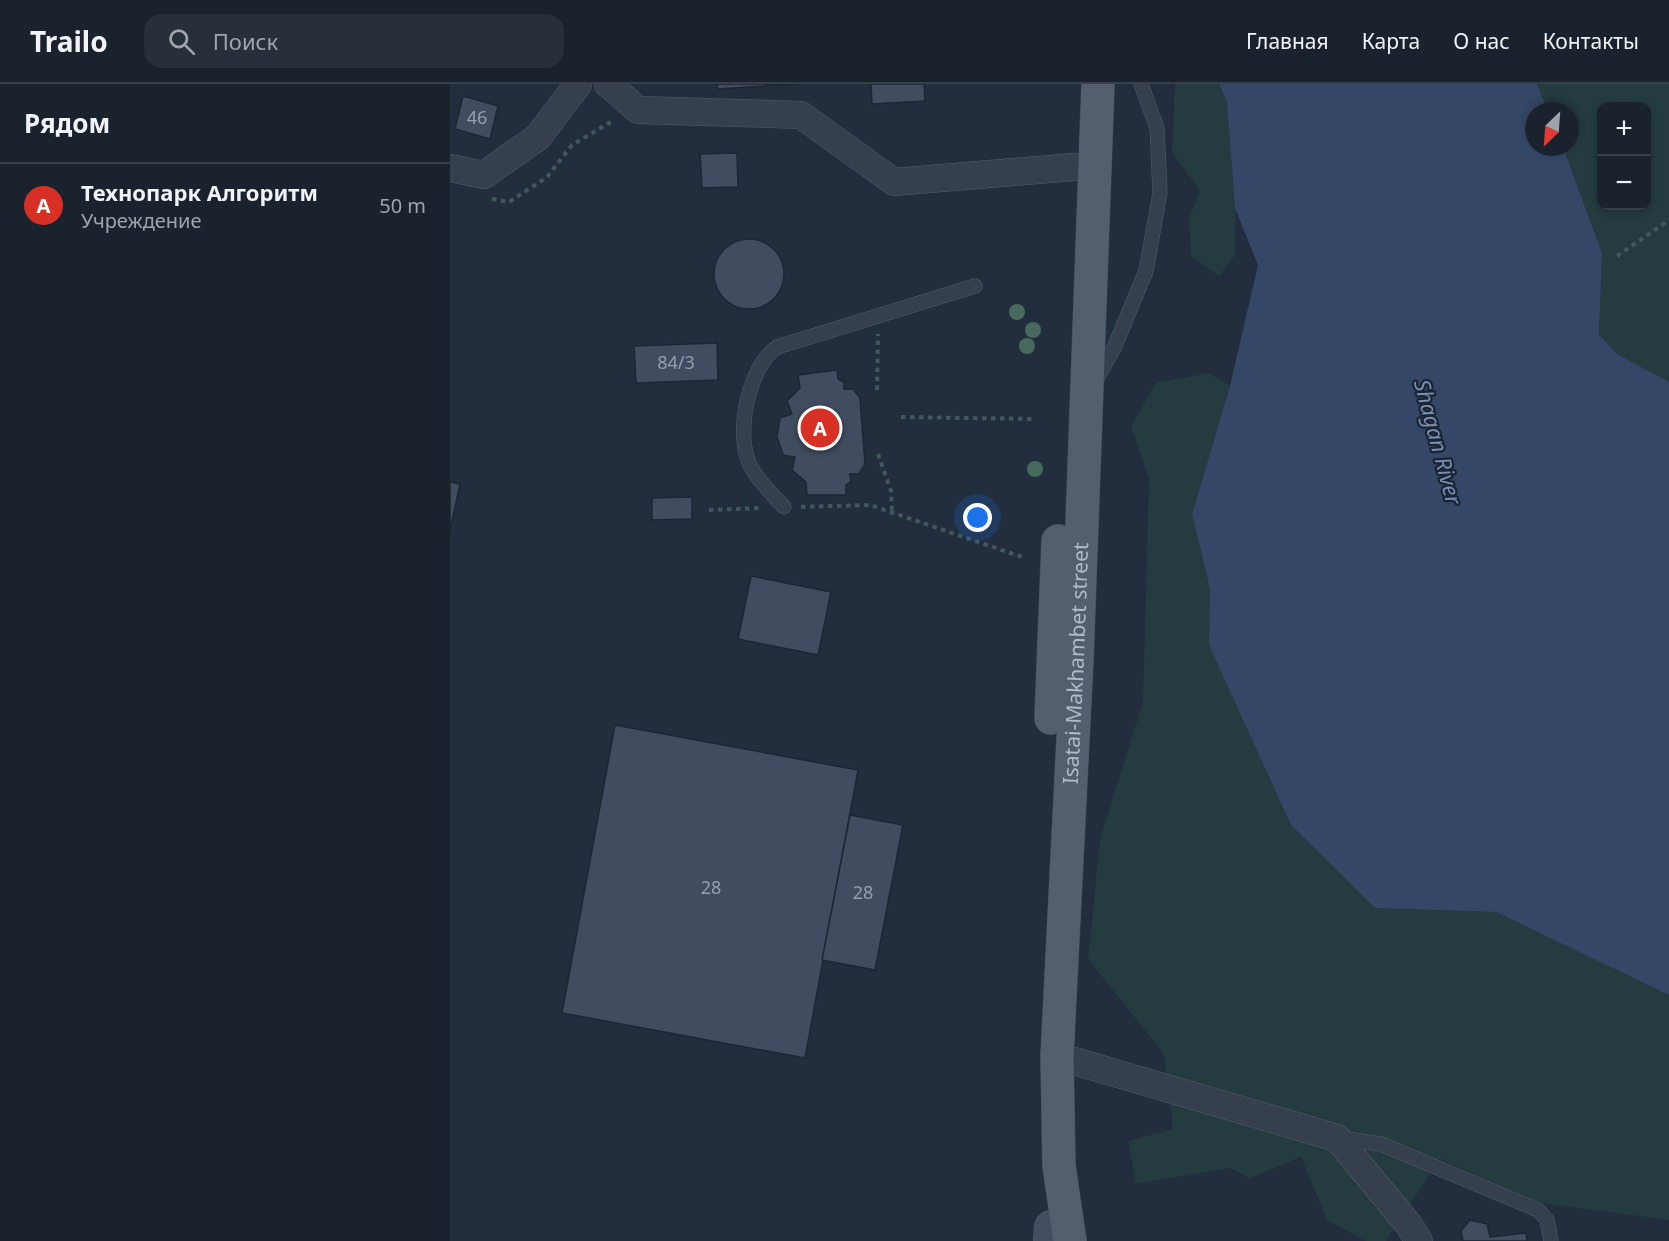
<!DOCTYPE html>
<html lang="ru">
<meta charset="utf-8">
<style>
:root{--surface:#1a222e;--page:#272f3a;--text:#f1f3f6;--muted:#9fa4aa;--line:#383f4a;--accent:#d93025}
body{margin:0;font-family:"Noto Sans",sans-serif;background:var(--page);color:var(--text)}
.controls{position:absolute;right:18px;top:18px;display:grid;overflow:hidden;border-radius:12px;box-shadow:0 3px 9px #0003}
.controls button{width:54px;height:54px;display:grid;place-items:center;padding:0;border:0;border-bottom:2px solid var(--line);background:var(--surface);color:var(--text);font:30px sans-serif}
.compass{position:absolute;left:1075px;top:18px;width:54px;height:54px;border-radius:50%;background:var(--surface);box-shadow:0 3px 9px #0003;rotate:205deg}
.you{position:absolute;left:528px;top:434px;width:21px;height:21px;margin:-15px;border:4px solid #fff;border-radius:50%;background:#1a73e8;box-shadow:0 0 0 9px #1a73e833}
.badge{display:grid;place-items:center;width:39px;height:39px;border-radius:50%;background:var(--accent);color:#fff;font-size:20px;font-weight:700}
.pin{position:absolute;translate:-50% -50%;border:3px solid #fff;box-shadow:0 2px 6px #0006}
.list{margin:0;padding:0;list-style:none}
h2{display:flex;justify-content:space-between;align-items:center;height:78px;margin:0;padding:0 24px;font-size:26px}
h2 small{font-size:20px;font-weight:400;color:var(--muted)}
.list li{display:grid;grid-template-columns:39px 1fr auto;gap:18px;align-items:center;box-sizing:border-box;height:84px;padding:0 24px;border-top:2px solid var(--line)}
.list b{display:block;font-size:22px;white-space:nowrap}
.list p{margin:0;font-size:20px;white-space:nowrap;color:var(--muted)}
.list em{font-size:20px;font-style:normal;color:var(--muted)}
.icon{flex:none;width:33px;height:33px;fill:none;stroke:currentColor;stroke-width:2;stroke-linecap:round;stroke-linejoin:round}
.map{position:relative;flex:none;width:1219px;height:1157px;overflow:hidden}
header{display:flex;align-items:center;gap:36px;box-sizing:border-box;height:84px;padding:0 30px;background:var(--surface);border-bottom:2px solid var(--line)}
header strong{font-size:28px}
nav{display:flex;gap:33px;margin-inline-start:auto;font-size:21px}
.search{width:420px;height:54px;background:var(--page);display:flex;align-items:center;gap:15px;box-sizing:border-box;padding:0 21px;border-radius:18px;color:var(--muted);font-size:22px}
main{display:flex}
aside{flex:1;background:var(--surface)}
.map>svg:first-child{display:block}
</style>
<header>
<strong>Trailo</strong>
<div class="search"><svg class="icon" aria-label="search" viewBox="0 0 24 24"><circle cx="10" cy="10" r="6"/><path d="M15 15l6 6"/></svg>Поиск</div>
<nav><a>Главная</a><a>Карта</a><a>О нас</a><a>Контакты</a></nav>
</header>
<main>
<aside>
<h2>Рядом<small></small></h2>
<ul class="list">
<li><span class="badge">A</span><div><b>Технопарк Алгоритм</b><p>Учреждение</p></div><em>50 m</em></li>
</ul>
</aside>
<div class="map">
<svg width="1219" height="1157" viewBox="0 0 1219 1157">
<rect width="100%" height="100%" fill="#222d3e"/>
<g fill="#243b3f" fill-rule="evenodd">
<path d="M725 0H769L777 19 785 124V171L769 192 741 172 739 135 750 107 722 68Z"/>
<path d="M1087 0H1219V298L1167 270 1149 250 1152 169 1113 63H1120V27H1098ZM1152 22H1196V122H1152Z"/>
<path d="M759 289 780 302 742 430 760 505 759 561 925 824 1046 828 1219 911V1136L1091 1119 990 1075 936 1157H916L877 1136 851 1073 800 1094 780 1084 686 1100 678 1057 723 1045 714 970 638 875 650 755 693 618 699 394 681 342 706 299Z"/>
</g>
<path fill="#354766" d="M769 0H1087L1098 27H1084V63H1113L1152 169 1149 250 1167 270 1219 298V911L1046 828 925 824 841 741 759 561 760 505 742 430 780 302 808 181 785 124 777 19Z"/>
<g fill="#414c60" stroke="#1d2635" stroke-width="1.5">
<path d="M267 0H344L268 5Z"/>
<path d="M421 0H474L475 17 422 20Z"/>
<path d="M13 12 48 22 40 55 5 45Z"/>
<path d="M287 69 288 103 252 104 250 70Z"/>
<circle cx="299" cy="190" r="35"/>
<path d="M267 259 268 296 186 299 184 262Z"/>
<path d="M387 286 388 295 394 298V305H403L410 314 415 380 409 390H400L401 398 396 401V411H357L356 398 342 386 345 373 333 371 327 353 330 334 342 330 337 317 350 304 348 291Z"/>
<path d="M0 398 10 400 0 447Z"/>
<path d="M242 413V435L202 436V414Z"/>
<path d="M301 492 381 508 368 571 288 555Z"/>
<path d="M165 641 408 686 355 974 112 929Z"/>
<path d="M400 731 453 741 425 886 372 876Z"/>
<path d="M1020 1136 1037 1140 1040 1153 1076 1149 1077 1157H1013L1011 1147Z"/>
</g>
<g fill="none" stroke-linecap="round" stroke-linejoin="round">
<g stroke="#545d6c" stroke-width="15">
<g id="lane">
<path d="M646 296 664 264 696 187 710 109 707 44 691 0"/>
<path d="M334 423C323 411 309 398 301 383 284 352 298 283 327 263L525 202"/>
<path d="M889 1054 931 1060 1088 1126 1097 1136 1101 1157"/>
</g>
</g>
<g stroke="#545d6c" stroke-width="28">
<g id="street">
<path d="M158 0 188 26 351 31 444 98 624 83"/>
<path d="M0 84 34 91 88 53 128 0"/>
<path d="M607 972 887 1054 959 1141 969 1157"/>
</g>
</g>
<g stroke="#545d6c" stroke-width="34">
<path id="secondary" d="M600 1157 601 1143"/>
</g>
<g stroke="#3f4857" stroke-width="34">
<g id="primary">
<path d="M601 634 608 457"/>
<path id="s1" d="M620 1157 609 1082 607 972 627 576 648 0"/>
</g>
</g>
<g stroke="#42585c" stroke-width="4" stroke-dasharray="4.5 4.5" stroke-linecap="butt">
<path d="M42 115 59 118 97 93 122 61 164 36"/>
<path d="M1167 172 1219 136"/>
<path d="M427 306 428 250"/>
<path d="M451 333 584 335"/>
<path d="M428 370 441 407 442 428"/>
<path d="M351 423 420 421 575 474"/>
<path d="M259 426 310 424"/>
</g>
<use href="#lane" stroke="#363f4e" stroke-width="14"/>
<use href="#street" stroke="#363f4e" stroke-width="27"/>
<use href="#secondary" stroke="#444e61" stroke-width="33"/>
<use href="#primary" stroke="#545e6e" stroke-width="33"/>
</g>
<g fill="#486a5d">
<circle cx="567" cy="228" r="8"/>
<circle cx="583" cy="246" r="8"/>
<circle cx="577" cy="262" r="8"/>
<circle cx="585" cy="385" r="8"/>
</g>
<g text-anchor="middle" stroke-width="4.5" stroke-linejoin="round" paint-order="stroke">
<g font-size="18" fill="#969eaf">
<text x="27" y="40">46</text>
<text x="226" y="285">84/3</text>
<text x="261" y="810">28</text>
<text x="413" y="815">28</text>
</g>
<g font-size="21" fill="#b2bac9" stroke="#1b2433">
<text dy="7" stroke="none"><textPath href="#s1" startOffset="579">Isatai-Makhambet street</textPath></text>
</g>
<g font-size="22" font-style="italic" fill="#788eb2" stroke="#1b2433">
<text transform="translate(988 358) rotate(75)" y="8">Shagan River</text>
</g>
</g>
</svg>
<div class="controls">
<button>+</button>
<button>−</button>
</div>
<svg class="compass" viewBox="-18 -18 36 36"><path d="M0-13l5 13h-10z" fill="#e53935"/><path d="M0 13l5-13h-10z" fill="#9fa4aa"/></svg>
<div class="you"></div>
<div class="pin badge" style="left:370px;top:344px">A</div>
</div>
</main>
